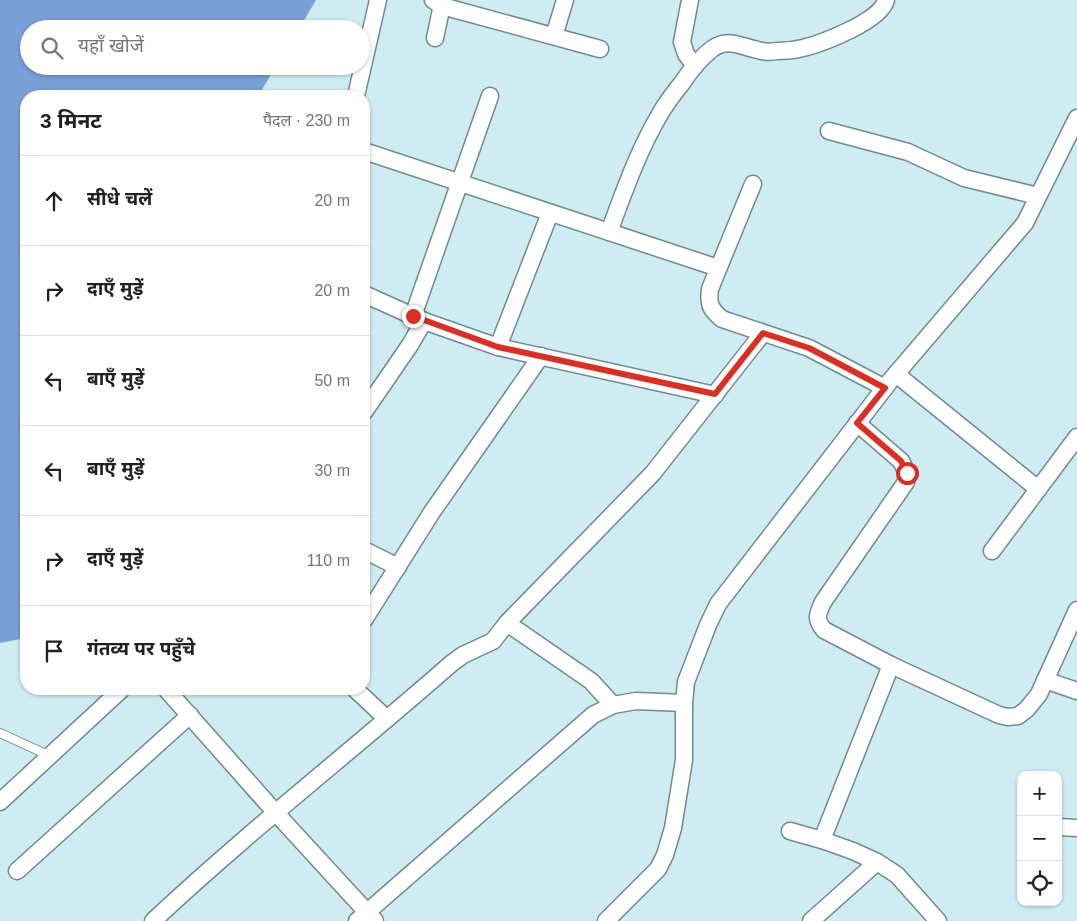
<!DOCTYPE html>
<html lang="hi">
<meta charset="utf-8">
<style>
:root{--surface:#fff;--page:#f2f2f2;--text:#202124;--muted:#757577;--line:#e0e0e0}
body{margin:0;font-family:Arial,"Noto Sans Devanagari",sans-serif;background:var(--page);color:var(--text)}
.controls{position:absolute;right:15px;bottom:15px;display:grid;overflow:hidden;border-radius:10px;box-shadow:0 1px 4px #0004}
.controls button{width:45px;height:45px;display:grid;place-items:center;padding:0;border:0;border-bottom:1px solid var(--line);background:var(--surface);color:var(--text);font:25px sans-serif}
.stop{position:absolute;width:15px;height:15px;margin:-11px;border:4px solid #d93025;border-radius:50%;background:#fff}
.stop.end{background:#d93025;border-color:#fff;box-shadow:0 1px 5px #0008}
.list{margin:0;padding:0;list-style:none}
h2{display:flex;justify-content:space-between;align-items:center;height:65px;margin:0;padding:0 20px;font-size:21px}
h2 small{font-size:16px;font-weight:400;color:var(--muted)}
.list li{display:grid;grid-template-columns:32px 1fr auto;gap:15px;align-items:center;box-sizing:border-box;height:90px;padding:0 20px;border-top:1px solid var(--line)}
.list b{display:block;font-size:19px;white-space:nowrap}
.list em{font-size:16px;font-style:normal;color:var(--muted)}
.icon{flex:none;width:28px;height:28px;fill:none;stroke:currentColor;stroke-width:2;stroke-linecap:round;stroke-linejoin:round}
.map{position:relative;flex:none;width:1077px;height:921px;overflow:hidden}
.search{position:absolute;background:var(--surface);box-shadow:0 1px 4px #0004;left:20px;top:20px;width:350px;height:55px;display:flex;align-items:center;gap:12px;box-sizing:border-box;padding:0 18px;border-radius:28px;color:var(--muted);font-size:19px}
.panel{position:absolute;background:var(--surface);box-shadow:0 1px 4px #0004;left:20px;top:90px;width:350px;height:605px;border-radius:20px}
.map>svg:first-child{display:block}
</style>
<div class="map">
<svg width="1077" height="921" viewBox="0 0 1077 921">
<rect width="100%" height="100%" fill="#d0ecf3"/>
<path fill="#79a0d7" d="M0 0H316L299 29H29V66H276L260 93 259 96H26V638L0 643Z"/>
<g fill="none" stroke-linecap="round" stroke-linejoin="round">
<g stroke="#718a91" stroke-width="10">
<path id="lane" d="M0 733 50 756"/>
</g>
<g stroke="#718a91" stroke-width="19">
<g id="street">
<path d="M433 0 442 6 600 49"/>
<path d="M690 0 682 42 686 54 695 66"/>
<path d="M554 36 565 0"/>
<path d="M435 38 443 0"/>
<path d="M356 96 378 0"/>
<path d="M829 131 908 152 964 178 1038 196"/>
<path d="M364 151 718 268"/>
<path d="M753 184 710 289C708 304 710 309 722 319L809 348 885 388"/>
<path d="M609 232C624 192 638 151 660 114 666 103 674 93 682 83 690 71 700 58 712 49 728 37 741 47 758 50 764 52 771 52 777 51 785 51 795 50 803 48 823 43 881 21 886 0"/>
<path d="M364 294 424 321 498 347 715 395"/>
<path d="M413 316 490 96"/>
<path d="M498 347 550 213"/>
<path d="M896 374 1038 489"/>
<path d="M364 412 410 345 424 321"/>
<path d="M857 423 901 461 907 473 906 482 823 602C817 615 815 619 824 630L891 665 999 715 1008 717 1018 716 1027 709 1039 694 1077 610"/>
<path d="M364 550 398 567"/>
<path d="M992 551 1077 437"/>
<path d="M364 620 432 512 541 356"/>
<path d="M507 623 591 681 613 705"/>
<path d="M1045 680 1077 691"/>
<path d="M166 689 275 812 375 921"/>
<path d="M355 689 387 719"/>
<path d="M0 802 122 689"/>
<path d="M1058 827 1077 828"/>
<path d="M790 831 822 840 853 851 877 862 897 875 938 921"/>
<path d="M822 840 891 665"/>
<path d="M17 871 190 715"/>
<path d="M153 921C249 831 353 750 452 663L463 655 493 641 507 623 653 473 763 333"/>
<path d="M357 921 593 715 613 705 636 701 684 703"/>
<path d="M606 921 658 869 665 855 673 828 684 760V703L686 682 708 625 718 604 890 381 1025 223 1077 118"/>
<path d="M811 921 877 862"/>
</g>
</g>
<use href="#lane" stroke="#fff" stroke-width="8"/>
<use href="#street" stroke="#fff" stroke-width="16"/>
</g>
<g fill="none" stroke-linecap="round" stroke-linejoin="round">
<path stroke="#d93025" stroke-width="6" d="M413 316 498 347 715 394 763 333 809 348 885 388 857 423 901 461 907 473"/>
</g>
</svg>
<div class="controls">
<button>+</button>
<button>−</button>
<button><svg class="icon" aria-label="locate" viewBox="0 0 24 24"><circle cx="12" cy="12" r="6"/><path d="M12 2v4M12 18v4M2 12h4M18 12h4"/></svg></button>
</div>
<div class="stop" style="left:907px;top:473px"></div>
<div class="stop end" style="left:413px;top:316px"></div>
<div class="search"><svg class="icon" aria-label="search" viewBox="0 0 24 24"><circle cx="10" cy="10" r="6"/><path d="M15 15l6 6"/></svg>यहाँ खोजें</div>
<section class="panel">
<h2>3 मिनट<small>पैदल · 230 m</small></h2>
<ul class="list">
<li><svg class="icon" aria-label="ahead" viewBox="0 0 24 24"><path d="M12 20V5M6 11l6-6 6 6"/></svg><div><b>सीधे चलें</b></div><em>20 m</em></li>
<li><svg class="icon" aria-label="right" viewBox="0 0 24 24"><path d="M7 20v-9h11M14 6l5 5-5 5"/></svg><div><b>दाएँ मुड़ें</b></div><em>20 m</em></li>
<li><svg class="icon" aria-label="left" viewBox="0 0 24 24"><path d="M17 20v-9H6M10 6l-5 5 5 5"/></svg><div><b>बाएँ मुड़ें</b></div><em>50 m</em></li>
<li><svg class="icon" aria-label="left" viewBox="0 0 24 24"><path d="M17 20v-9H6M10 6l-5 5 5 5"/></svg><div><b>बाएँ मुड़ें</b></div><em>30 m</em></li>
<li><svg class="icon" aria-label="right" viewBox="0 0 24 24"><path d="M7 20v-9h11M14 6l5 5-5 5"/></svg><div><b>दाएँ मुड़ें</b></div><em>110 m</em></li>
<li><svg class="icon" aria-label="arrive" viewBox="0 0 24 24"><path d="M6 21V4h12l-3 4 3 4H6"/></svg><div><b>गंतव्य पर पहुँचे</b></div></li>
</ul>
</section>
</div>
